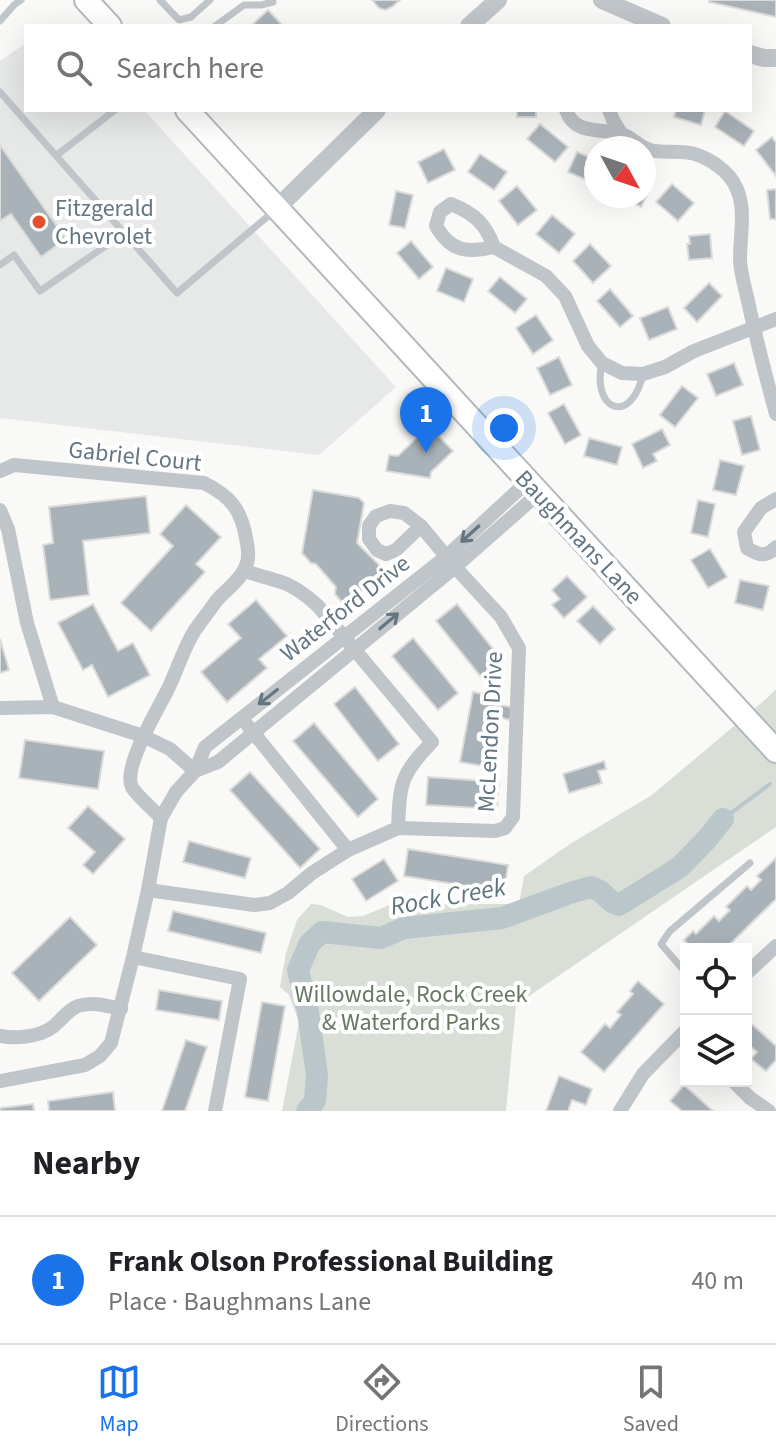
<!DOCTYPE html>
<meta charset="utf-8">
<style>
:root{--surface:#fff;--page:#f2f2f2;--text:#202124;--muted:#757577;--line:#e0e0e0;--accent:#1a73e8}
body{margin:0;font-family:"Source Sans 3",sans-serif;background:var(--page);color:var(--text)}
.controls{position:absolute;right:24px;bottom:24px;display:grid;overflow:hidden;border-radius:0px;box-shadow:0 8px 32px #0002}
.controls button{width:72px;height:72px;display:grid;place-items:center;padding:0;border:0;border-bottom:2px solid var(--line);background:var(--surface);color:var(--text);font:40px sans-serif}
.compass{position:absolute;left:584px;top:136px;width:72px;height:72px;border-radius:50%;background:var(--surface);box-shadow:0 8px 32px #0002;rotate:130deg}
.you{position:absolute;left:504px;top:428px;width:28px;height:28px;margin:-20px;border:6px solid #fff;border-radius:50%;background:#1a73e8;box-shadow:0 0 0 12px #1a73e833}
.badge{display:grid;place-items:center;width:52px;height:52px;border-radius:50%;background:var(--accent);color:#fff;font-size:26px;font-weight:700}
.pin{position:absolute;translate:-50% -66px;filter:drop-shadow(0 2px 4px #0008)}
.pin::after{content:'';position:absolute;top:42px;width:28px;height:24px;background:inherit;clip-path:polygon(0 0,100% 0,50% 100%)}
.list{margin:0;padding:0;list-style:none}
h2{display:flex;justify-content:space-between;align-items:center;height:104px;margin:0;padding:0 32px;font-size:34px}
h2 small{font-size:26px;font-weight:400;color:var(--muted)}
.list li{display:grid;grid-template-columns:52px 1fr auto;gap:24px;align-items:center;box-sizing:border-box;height:128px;padding:0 32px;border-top:2px solid var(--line)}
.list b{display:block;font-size:30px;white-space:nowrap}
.list p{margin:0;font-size:26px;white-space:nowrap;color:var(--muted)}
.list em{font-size:26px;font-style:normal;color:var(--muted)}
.icon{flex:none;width:44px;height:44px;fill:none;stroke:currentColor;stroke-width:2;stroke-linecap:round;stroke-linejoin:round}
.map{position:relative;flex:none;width:776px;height:1111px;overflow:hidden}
.search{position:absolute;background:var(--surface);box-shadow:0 8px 32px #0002;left:24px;right:24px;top:24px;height:88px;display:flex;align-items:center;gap:20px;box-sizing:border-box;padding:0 28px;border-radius:0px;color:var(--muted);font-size:30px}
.sheet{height:232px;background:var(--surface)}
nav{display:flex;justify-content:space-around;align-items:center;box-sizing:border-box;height:112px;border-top:2px solid var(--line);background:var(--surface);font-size:22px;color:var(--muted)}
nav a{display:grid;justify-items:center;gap:4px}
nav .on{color:var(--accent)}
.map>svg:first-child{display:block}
</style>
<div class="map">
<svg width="776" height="1111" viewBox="0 0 776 1111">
<rect width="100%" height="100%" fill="#f9f9f7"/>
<path fill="#e7e8e8" d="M26 43V110H144L396 387 319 455 0 418V61Z"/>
<path fill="#d9ded6" d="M776 689V827L516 1005 506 1111H282L299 1022 289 995 280 987 286 953 297 920 311 904 321 905 348 917 363 916 392 904H519L524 876 570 844 652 795 766 699Z"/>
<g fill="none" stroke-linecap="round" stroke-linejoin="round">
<path stroke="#bac6ca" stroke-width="4" d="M723 819 770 784"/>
<path stroke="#bac6ca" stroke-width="22" d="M307 1111 315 1101 317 1075 308 1012 298 970 310 943 322 932 381 938 404 928 502 918 570 893 591 887 600 891 612 902 619 905 680 867 707 839 723 819"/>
</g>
<g fill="#a9b2b8" stroke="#dbdbd9" stroke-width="2">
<path d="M372 0H400L392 7 385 10 379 8Z"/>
<path d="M709 0H776V17L709 2Z"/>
<path d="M268 10 283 26H251Z"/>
<rect x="517" y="110" width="19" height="7"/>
<path d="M676 110H705L701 125 674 117Z"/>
<path d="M725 111 754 131 744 146 715 127Z"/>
<path d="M540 124 568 147 555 162 527 139Z"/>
<path d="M772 137 776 143V176L756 150Z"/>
<path d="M0 145 66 239 41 257 11 214 0 221Z"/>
<path d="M444 149 455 170 428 183 418 162Z"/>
<path d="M577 152 596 160V179L591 176 589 181 568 172Z"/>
<path d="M480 154 507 172 494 190 468 172Z"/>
<path d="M672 184 694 203 678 221 656 202Z"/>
<path d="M517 186 537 210 518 225 499 201Z"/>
<path d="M644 189 649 191 641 207 619 196H644Z"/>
<path d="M776 189V219H770L767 190Z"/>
<path d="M396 191 413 195 405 228 389 225Z"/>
<path d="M552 215 575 234 559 253 536 234Z"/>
<path d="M710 234 712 258 689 260 687 244H690L689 236Z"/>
<path d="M411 241 433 267 419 279 397 253Z"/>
<path d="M590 244 611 266 593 283 573 261Z"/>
<path d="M446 268 473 279 464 302 437 291Z"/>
<path d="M500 277 527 299 515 313 488 291Z"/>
<path d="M709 283 722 296 697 322 684 308Z"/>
<path d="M610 289 633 316 620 327 597 301Z"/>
<path d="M668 307 677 329 649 340 640 318Z"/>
<path d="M536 315 553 340 533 354 516 328Z"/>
<path d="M559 357 572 385 550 395 537 368Z"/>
<path d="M734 363 743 385 716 396 707 374Z"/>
<path d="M682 386 698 398 675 427 660 415Z"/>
<path d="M564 404 581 435 565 444 548 413Z"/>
<path d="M751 416 760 450 742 455 733 421Z"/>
<path d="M429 426 453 451 431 472 430 478 386 471 389 455 398 456Z"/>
<path d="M662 429 670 445 653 454 657 461 643 468 632 444Z"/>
<path d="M589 438 622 447 617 465 584 456Z"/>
<path d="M720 460 744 466 736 495 713 490Z"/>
<path d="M313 490 359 498 364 503 357 543 385 571 345 606 335 594 336 587 316 564 311 563 302 553Z"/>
<path d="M146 496 150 533 83 541 89 595 50 600 43 545 53 543 49 507Z"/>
<path d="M698 500 715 504 708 537 691 533Z"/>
<path d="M186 505 221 537 196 564 205 572 151 631 121 603 173 546 160 534Z"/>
<path d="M710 549 727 577 708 588 691 560Z"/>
<path d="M567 576 587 597 564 618 552 605 560 599 552 590Z"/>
<path d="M740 580 769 586 763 610 735 603Z"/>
<path d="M256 600 287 636 259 659 267 668 227 702 201 672 241 638 228 624Z"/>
<path d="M93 604 118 651 133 643 150 675 108 697 92 665 83 670 58 623Z"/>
<path d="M457 604 502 660 481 677 436 621Z"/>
<path d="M593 606 615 629 600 644 577 621Z"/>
<path d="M413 638 458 693 438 710 392 656Z"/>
<path d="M0 639 9 670 0 673Z"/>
<path d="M355 687 399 744 378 761 334 704Z"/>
<path d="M473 692 494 696 493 704 512 707 510 720 497 717 488 767 460 762Z"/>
<path d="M314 723 378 799 358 817 293 741Z"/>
<path d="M25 740 104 751 98 789 19 778Z"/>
<path d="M604 761 606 769 598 771 602 783 569 793 563 774Z"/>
<path d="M250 772 320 849 300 868 230 790Z"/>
<path d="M428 777 499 782 497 809 426 805Z"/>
<path d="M88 806 125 839 93 874 83 865 95 852 68 828Z"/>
<path d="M189 841 251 858 245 878 183 862Z"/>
<path d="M408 849 508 865 504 892 404 876Z"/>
<path d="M776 858V899L725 949H692L684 940 693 931 696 934 714 916 719 921 730 910 726 907 747 886 751 890 761 880 757 876Z"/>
<path d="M384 859 398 881 366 901 352 879Z"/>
<path d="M173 911 266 933 261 953 168 931Z"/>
<path d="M70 917 97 945 39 1001 12 973Z"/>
<path d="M638 981 664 1004 604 1072 581 1052 605 1024 610 1028 621 1015 617 1012 633 994 630 991Z"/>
<path d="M159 990 222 1001 219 1020 156 1010Z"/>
<path d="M262 1002 285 1006 268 1101 245 1097Z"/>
<path d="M746 1019 776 1046V1060L766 1071 751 1059 757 1052 746 1043Z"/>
<path d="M186 1040 207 1047 185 1111H162Z"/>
<path d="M559 1076 592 1089 586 1105 572 1100 568 1111H546Z"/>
<path d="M684 1085 713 1111H682L670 1101Z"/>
<path d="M113 1092 115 1111H49L48 1101Z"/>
<path d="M33 1104 34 1111H0V1108Z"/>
</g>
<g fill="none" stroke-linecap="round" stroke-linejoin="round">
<g stroke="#b2b9bd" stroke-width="26">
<g id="secondary">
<path d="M86 0 110 26"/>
<path d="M187 110 776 751"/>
</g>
</g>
<g stroke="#c0c5c9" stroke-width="7">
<path d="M160 0 179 20 191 17 210 0"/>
<path d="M0 21 14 5 21 0"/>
<path d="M215 26 244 5H261L273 2"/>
<path d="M0 92 177 293 273 212"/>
<path d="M57 155 115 110"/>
<path d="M0 265 14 255 40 291 126 232"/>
<path d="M602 363C591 410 631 427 643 374"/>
<path d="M686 973 661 944 670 931 750 863"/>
</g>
<g stroke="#c0c5c9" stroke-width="14">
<path d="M566 110C575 137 604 127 624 135 633 139 640 147 650 150 661 153 670 151 681 152 699 152 717 163 729 176 749 200 740 230 740 259 740 272 745 287 748 301 756 339 766 377 776 414"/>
<path d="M609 110 613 120 622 135"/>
<path d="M494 247C485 223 475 214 451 204L440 212 436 226C451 252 467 253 494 247L546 276 565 296 588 346 602 363 622 373 643 374 665 367 694 351 776 319"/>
<path d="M0 471 14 465 204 483C230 496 241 509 246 538 248 548 250 559 245 568 240 580 226 590 217 600 210 610 202 620 195 630 183 649 177 671 167 691 158 709 122 768 132 787 135 794 155 811 161 818"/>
<path d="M776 499 761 508 744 532 747 548C758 555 766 558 776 547"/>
<path d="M0 510 8 529 27 623 53 707"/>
<path d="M245 571C256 575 266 577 278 581 293 585 306 595 318 606L432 742C400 775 400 783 398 828"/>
<path d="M0 708 53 707 143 736 170 749 195 771"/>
<path d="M248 726 348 850"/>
<path d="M195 771 218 762 455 567 539 493"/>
<path d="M148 890 254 905 270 903 288 893 312 873 348 850 398 828 495 831 505 828 513 817 519 648 501 617 455 567 421 526 404 513 390 511 376 516 369 526V539L377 550 386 554 396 550 421 526"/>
<path d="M133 957 240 979 215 1111"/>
<path d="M746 974 776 946"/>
<path d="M0 1036C17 1039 40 1037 54 1026 62 1019 68 1010 78 1006 92 1001 108 1006 121 1009"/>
<path d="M0 1081 85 1065 100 1056 111 1043 133 957 148 890 161 818 176 792 195 771 205 747 447 556 528 481"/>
<path d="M733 1081 750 1098 769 1111"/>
<path d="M620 1111 643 1074 686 1030"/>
</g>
<g stroke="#c0c5c9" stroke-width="18">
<path d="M602 0 662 26"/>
<path d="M469 26 498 0"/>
<path d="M750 54 764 58H776"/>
<path d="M277 208 377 110"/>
</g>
<use href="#secondary" stroke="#fff" stroke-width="22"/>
</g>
<defs><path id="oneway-shaft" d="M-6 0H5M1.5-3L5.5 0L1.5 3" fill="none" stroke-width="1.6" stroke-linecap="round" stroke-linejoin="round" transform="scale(2)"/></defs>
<g stroke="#647681">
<use href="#oneway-shaft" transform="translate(470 534) rotate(138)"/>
<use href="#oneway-shaft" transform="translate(389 621) rotate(-40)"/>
<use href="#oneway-shaft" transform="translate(268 697) rotate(142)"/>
</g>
<circle fill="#e2502e" stroke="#fff" stroke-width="3" cx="39" cy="222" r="8"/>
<g text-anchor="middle" stroke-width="8" stroke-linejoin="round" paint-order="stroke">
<g font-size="24" fill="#647681" stroke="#fff" text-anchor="start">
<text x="55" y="216">Fitzgerald<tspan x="55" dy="28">Chevrolet</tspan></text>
</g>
<g font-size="24" fill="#647681" stroke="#fff">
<text transform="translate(135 456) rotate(6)" y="8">Gabriel Court</text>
<text transform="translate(579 537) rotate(47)" y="8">Baughmans Lane</text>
<text transform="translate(345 608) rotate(-38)" y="8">Waterford Drive</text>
<text transform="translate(490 732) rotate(-87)" y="8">McLendon Drive</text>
</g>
<g font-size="24" fill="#687963" stroke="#fff">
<text x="411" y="1002">Willowdale, Rock Creek<tspan x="411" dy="28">&amp; Waterford Parks</tspan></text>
</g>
<g font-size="26" font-style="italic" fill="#5f757c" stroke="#fff">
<text transform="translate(448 896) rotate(-10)" y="9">Rock Creek</text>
</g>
</g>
</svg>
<div class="controls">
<button><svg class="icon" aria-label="locate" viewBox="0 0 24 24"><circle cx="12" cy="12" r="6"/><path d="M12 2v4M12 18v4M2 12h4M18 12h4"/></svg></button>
<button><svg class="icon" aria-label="layers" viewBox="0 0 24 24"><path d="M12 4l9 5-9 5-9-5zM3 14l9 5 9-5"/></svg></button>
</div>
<svg class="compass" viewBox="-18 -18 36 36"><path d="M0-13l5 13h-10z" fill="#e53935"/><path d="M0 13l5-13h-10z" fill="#757577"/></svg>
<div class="you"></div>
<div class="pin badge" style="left:426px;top:453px">1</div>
<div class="search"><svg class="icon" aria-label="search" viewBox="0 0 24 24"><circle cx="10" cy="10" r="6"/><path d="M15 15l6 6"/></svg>Search here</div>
</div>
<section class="sheet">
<h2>Nearby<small></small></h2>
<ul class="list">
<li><span class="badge">1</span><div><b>Frank Olson Professional Building</b><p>Place · Baughmans Lane</p></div><em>40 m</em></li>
</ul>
</section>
<nav>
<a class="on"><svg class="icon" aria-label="map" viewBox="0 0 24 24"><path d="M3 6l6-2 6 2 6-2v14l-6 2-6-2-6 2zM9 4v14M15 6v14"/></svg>Map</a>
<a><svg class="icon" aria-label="directions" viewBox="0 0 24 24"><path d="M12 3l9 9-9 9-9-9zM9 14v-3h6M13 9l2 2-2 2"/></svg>Directions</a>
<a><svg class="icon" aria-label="saved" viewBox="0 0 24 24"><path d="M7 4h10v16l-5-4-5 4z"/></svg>Saved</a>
</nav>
